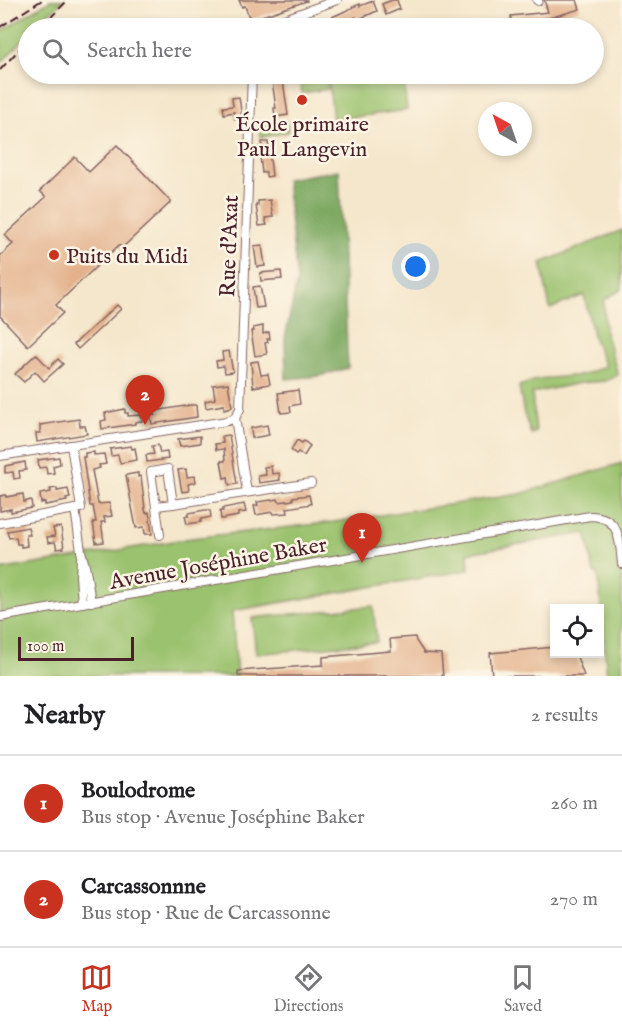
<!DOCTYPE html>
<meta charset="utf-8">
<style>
:root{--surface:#fff;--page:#f2f2f2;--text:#202124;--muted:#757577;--line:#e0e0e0;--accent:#c8321e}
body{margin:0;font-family:"IM FELL English",serif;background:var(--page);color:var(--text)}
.controls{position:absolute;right:18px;bottom:18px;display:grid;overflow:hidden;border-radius:0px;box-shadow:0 3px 9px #0003}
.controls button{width:54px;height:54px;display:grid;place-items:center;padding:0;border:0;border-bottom:2px solid var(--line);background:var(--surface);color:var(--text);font:30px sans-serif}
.compass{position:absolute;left:478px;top:102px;width:54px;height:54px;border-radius:50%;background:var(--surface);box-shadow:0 3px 9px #0003;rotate:320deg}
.scale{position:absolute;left:18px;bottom:15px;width:116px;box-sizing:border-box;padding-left:6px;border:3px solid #4a1f2b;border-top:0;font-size:16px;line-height:21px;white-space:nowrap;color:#4a1f2b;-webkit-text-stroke:4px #fcf5e5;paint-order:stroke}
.you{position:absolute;left:416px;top:267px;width:21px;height:21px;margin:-15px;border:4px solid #fff;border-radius:50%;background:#1a73e8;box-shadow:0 0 0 9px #1a73e833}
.badge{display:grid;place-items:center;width:39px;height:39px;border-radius:50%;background:var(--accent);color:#fff;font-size:20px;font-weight:700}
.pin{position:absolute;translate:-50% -50px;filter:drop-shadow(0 2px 3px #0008)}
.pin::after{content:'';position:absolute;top:32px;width:21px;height:18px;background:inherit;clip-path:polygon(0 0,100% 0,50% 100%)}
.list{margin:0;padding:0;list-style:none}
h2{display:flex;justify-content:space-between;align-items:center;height:78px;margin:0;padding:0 24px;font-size:26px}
h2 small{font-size:20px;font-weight:400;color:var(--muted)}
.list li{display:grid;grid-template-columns:39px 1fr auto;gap:18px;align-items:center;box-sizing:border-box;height:96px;padding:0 24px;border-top:2px solid var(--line)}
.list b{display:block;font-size:22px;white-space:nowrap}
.list p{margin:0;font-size:20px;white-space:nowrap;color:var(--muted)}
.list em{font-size:20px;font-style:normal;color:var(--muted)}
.icon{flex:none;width:33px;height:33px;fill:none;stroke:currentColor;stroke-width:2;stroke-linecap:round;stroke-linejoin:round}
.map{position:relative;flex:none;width:622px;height:676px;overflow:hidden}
.search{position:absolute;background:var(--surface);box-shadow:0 3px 9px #0003;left:18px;right:18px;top:18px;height:66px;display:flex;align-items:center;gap:15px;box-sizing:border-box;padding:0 21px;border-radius:33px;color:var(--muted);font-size:22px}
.sheet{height:270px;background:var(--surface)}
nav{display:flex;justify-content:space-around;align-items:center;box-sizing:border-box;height:84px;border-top:2px solid var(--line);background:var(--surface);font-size:16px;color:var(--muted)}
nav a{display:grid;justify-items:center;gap:3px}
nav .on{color:var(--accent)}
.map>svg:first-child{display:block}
</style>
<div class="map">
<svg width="622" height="676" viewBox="0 0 622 676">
<rect width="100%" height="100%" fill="#fcf5e5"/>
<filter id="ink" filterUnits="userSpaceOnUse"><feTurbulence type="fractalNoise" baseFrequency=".0167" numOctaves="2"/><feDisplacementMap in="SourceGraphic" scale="12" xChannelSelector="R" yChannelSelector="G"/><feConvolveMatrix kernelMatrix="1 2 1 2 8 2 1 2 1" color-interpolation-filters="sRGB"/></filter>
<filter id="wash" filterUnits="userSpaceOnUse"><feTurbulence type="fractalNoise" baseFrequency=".008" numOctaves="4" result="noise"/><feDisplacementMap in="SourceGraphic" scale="24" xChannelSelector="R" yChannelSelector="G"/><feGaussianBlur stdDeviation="1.35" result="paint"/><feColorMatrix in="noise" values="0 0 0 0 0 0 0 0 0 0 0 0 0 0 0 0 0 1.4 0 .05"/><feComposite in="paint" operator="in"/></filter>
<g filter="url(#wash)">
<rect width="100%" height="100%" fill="#f5e7cc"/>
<g fill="#9bc26e" stroke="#72704c" stroke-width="1.5">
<path d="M50 0H63L34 28H28V35L0 64V32Z"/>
<path d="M299 74H326L328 89 302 93Z"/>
<path d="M328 74H403L407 110 333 120Z"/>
<path d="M287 121 288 132 261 137 259 125Z"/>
<path d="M622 230V289L604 300 605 331 618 375 606 381 580 383 532 393 536 432 531 434 524 414 519 386 539 379 583 375 605 366 594 339 584 295 550 309 541 263Z"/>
<path d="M622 463V676H607L598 573H594L586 533 468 553 469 570 232 611 237 676H0V570L192 538 334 522 520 494Z"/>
<path d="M373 606 377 642 256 654 252 618Z"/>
</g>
<path fill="#7ca861" stroke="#636446" stroke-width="1.5" d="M339 170 348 368 320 376 286 379 285 338 297 281 286 179Z"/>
<g id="blocks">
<g fill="#e3b18b">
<path d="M239 0H306L307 1 250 20 245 6 242 7Z"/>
<path d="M392 0H397L400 9 386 15 382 4Z"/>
<path d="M544 0H577L580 9 549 18 511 22V16L548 12Z"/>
<path d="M373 1 377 11 357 20 356 17 333 26 330 18 352 8V7L360 4V6Z"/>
<path d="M271 74H282L288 115 275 117 274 108H276Z"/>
<path d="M239 97 242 118 235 119 234 112 224 114 223 107 233 106 232 98Z"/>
<path d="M262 142H268L272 176 266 177V172L262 173 259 147H262Z"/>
<path d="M117 145 171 202 122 248 119 245 56 305 63 313 28 346 0 316V256L13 244 5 235 46 197 40 191 75 157 89 172Z"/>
<path d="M270 200 273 217 265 218 267 225 259 226 256 205H258V201Z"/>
<path d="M262 245 265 266 257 267 254 246Z"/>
<path d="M281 271 282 279 261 281 260 273Z"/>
<path d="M260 286 264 307 256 308 253 287Z"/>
<path d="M117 305 121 309 78 349 74 344Z"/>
<path d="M263 326V334L269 332 270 339H267L268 342 265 343 267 354 255 356 251 331H254L253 328Z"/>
<path d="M229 351 233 372 225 373 224 366 217 367 216 361 223 360 222 352Z"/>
<path d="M36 354 49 368 58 359 63 364 44 381 35 371 24 382 15 374Z"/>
<path d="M258 361 261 375 268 374 270 384 253 387 251 362Z"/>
<path d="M228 383 232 407 224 409V405L206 408 205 401 215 399 213 385Z"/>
<path d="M298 390 300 404 290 406 291 412 281 413 278 393Z"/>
<path d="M191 405H196L197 417 152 424 150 415H155L154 411Z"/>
<path d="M125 409V413H128V416L141 415 142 421 135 422V424L102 429 101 421 106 420 105 413Z"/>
<path d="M79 419 80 426H85L87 434 37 442 36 433H40V425Z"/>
<path d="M267 425 269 435 252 438 251 428Z"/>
<path d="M229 435 237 484 229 485 228 477 224 478 221 461H225L224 449 216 450 215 444 223 443 222 436Z"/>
<path d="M200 436V443L180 446 178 439Z"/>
<path d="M297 440 302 443 304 441 310 446 304 456 298 452 296 454 291 450Z"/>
<path d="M158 445 160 453 167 452 168 459 147 462 146 455 154 454 152 446Z"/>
<path d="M131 446 132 449 135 448 137 460 120 463 118 455 111 456 110 449Z"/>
<path d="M94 452V455L104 454 106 464 99 465 100 468 92 470 98 504 109 503 112 516 104 517 105 522H101L104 542 96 543 93 522H96L93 506H90L83 457H85V453Z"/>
<path d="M59 457 60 464 53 466 54 473 47 474 46 467 39 468 38 460Z"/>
<path d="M25 462 26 470 19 471 20 478 14 479 13 472 5 473V466Z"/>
<path d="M271 466 272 474 279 473 280 480 259 483 258 476 266 475 264 467Z"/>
<path d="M186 469 187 477 195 476 196 482 188 484 189 491 182 492 178 470Z"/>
<path d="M138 473V477L141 476 145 509 146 513 149 512 152 534H145L144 527 136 528 126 475Z"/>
<path d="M57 488V491L68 489 70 498 66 499 67 501 45 505V502L41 503 40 494 51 492 50 489Z"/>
<path d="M23 494 24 502 31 500 32 508 11 512V509L0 511V496L6 495V497Z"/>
<path d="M309 495 311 504 287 508 288 513 273 514V512L256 515 254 506 258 505 257 502 278 499 279 502 293 500V497Z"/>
<path d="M244 504 246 512 238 513V516L221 519 220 511H223V508Z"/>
<path d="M205 510H210L211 517 201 519V522L187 524 185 516H189V513Z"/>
<path d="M28 527 30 535H26L27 546 21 547V544H17L16 537 9 538 7 531Z"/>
<path d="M61 527 64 548 57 549 55 542 48 543 47 537 55 536 53 528Z"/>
<path d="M415 637 416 641 424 653 441 654 443 676H238V671L323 665V657L391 651 390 639Z"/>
<path d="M555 647V654H576L584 676H492L490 653Z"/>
</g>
</g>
</g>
<g filter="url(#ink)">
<use href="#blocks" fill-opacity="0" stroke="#866563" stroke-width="1.5"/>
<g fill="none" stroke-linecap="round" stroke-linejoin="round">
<g stroke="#866563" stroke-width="10">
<g id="minor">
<path d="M537 0 538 1"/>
<path d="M260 28 337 0"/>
<path d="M235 418 240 409 252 74"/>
<path d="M235 418 247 492"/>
<path d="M71 445 81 508 75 509 81 551 86 570 91 602"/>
<path d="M0 456 227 421 235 418"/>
<path d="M156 506 173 504"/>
<path d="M0 523 75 509"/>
<path d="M160 535 151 472 168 469 173 504 311 483"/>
<path d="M81 558 80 576 82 603"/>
<path d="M0 617 590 516C620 516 620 541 622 564"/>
</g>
</g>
<use href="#minor" stroke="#fff" stroke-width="8"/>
<g stroke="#4a1f2b" stroke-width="2" stroke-dasharray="9 4.5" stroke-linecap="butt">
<path d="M0 27 42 0"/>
<path d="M40 28 68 0"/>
<path d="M0 70 28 40"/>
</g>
</g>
</g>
<g fill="#c8321e" stroke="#fcf5e5" stroke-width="2">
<circle cx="302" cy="100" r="6"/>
<circle cx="54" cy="255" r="6"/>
</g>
<g text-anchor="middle" stroke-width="5" stroke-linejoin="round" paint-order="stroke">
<g font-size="22" fill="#4a1f2b" stroke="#fcf5e5">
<text x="302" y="131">École primaire<tspan x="302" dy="25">Paul Langevin</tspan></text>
<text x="66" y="263" text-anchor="start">Puits du Midi</text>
</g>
<g font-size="22" fill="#4a1f2b" stroke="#fcf5e5">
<text transform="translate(228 246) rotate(-88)" y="8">Rue d'Axat</text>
<text transform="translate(218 562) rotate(-10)" y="8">Avenue Joséphine Baker</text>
</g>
</g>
</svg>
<div class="controls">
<button><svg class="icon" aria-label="locate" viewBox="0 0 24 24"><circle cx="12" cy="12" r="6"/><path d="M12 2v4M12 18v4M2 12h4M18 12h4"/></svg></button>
</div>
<svg class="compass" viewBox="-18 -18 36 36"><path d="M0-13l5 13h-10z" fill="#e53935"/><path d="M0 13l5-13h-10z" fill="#757577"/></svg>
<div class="scale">100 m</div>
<div class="you"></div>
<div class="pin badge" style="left:362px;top:563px">1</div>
<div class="pin badge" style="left:145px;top:425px">2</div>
<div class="search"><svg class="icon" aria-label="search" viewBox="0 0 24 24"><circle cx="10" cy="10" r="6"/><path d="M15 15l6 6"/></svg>Search here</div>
</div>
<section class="sheet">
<h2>Nearby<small>2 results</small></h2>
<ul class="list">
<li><span class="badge">1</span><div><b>Boulodrome</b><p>Bus stop · Avenue Joséphine Baker</p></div><em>260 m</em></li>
<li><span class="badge">2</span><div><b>Carcassonnne</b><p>Bus stop · Rue de Carcassonne</p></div><em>270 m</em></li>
</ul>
</section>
<nav>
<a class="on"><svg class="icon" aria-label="map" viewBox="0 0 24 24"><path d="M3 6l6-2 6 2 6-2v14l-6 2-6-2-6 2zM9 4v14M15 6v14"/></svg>Map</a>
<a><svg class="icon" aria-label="directions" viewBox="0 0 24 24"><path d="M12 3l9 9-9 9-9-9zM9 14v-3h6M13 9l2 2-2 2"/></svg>Directions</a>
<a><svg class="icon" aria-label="saved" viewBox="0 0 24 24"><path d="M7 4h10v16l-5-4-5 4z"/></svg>Saved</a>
</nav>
